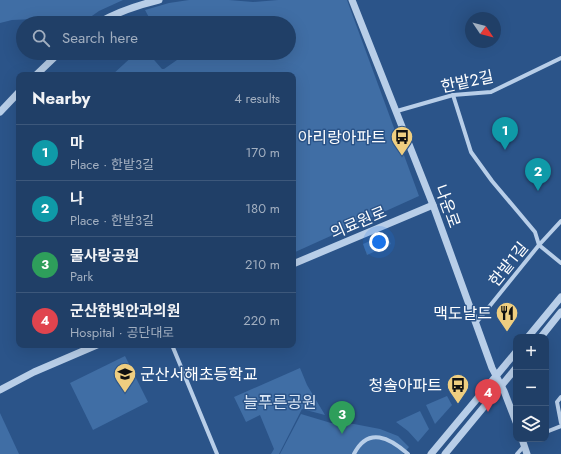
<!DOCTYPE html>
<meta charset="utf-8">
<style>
:root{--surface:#203f67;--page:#28466d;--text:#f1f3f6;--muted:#a2afc0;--line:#3d587b;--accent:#eead8d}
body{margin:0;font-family:Jost,"Noto Sans KR",sans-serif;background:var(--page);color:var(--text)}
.controls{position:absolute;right:12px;bottom:12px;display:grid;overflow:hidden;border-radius:8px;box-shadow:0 4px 16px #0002}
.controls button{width:36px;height:36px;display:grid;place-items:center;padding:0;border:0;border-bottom:1px solid var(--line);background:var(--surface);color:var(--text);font:20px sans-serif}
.compass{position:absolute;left:465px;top:12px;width:36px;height:36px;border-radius:50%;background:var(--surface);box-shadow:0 4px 16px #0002;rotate:125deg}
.you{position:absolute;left:379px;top:242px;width:14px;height:14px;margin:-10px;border:3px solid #fff;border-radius:50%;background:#1a73e8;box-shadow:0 0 0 6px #1a73e833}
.badge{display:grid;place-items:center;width:26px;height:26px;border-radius:50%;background:var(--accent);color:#fff;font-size:13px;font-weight:700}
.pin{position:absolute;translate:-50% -33px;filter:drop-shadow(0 1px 2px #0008)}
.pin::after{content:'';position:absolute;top:21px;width:14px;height:12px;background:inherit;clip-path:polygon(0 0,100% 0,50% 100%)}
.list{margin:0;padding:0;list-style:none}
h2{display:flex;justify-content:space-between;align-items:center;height:52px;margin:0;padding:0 16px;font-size:17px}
h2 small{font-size:13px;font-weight:400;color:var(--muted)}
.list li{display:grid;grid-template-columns:26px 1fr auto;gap:12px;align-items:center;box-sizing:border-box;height:56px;padding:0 16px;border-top:1px solid var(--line)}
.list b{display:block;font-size:15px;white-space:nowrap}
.list p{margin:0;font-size:13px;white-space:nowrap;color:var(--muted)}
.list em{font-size:13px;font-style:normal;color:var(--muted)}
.icon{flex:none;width:22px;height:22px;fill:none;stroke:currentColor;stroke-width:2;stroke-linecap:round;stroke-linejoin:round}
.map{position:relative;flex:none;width:561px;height:454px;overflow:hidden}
.search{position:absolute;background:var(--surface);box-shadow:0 4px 16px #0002;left:16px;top:16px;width:280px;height:44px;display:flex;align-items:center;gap:10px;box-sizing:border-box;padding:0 14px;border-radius:22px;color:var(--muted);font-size:15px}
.panel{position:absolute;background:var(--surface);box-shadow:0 4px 16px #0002;left:16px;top:72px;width:280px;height:276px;border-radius:8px}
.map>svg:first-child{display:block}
</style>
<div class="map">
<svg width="561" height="454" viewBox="0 0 561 454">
<rect width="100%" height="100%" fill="#2b5489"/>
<g fill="#406ea5">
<path d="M0 0H123L99 11 82 23H64L53 21 34 19 12 20 0 23Z"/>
<path d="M189 0H229L253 2 278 0H347L419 196 293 253V75H112L136 53H148L162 69H164L177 60 173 53H289V23H152L145 10 169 3Z"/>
<path d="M386 234 391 244 367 255 363 244Z"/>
<path d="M125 356 148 402 93 430 70 383Z"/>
<path d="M300 368 307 385 325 415 302 409 279 454H271L274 449 260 415 246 422 234 397Z"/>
<path d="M447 396 452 405 435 424 426 405Z"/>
<path d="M420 411 429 429 418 442 408 431 396 422Z"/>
<path d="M0 413 19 454H0Z"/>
<path d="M301 414 331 423 354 424 380 429 398 436 409 447 403 454H280Z"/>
</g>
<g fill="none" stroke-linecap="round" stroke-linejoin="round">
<g stroke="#b8cee8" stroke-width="4">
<path d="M453 95 471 152 492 181 535 232 539 245 561 263"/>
<path d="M397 111 453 95 491 92 561 58"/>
<path d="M476 323 539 245 561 221"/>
<path d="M172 345 217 454"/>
<path d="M561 397 557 402 561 423"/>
<path d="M546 432 561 426"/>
<path d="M354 454C368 426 390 438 408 454"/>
<path d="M517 454 524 446"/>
</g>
<g stroke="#b8cee8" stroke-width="7">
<path d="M352 0 433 205 492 368 504 391 516 422"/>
<path d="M98 23C117 12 138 5 159 0"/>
<path d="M36 75 59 53"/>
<path d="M0 112 19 92"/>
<path d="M293 264 433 205"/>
<path d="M528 337 561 297"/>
<path d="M541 337 561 312"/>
<path d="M0 390 34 372 97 345"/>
<path d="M522 439 527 454"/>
<path d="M431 454 516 352"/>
<path d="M445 454 516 368"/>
</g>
</g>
<defs>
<g id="bus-pin" transform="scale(1.15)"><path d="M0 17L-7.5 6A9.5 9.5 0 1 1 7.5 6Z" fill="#efce80" stroke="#2b5489"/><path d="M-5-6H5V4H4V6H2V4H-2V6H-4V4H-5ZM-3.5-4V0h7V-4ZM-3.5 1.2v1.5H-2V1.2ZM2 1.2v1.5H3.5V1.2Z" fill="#111"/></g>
<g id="restaurant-pin" transform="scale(1.15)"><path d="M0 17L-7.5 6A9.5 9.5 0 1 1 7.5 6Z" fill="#efce80" stroke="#2b5489"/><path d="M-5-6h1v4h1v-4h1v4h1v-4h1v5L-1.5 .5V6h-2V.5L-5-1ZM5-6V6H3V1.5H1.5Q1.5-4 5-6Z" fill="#111"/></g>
<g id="school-pin" transform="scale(1.15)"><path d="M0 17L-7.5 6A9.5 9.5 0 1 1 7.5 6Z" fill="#efce80" stroke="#2b5489"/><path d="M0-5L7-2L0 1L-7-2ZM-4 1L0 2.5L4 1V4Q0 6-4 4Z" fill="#111"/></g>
</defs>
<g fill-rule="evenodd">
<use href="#bus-pin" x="402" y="137"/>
<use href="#restaurant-pin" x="507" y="313"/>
<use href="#school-pin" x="125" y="374"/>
<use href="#bus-pin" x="458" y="385"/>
</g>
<g text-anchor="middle" stroke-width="3" stroke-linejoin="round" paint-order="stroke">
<g font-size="16" fill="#fff" stroke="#2b5489">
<text transform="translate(467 81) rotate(-12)" y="6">한밭2길</text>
<text transform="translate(448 206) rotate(70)" y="6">나운로</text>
<text transform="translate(358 222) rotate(-23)" y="6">의료원로</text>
<text transform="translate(508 264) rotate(-51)" y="6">한밭1길</text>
</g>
<g font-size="16" fill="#fff" stroke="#2b5489" text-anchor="end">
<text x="386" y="143">아리랑아파트</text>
<text x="492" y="319">맥도날드</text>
<text x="140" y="380" text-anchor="start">군산서해초등학교</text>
<text x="442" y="391">청솔아파트</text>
</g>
<g font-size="16" fill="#dce8f7" stroke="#2b5489">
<text x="280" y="408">늘푸른공원</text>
</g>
</g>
</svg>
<div class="controls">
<button>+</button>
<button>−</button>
<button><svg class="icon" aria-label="layers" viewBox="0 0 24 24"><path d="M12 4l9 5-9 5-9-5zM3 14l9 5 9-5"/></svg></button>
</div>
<svg class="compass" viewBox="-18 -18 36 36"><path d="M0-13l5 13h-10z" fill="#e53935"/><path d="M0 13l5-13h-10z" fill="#a2afc0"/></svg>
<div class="you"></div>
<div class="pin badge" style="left:505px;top:150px;background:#0f9aa8">1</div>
<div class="pin badge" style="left:538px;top:191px;background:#0f9aa8">2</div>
<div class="pin badge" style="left:342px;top:434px;background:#2e9e5b">3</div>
<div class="pin badge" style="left:488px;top:412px;background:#e0444e">4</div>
<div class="search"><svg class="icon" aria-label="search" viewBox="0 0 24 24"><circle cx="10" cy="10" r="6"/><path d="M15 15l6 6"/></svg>Search here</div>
<section class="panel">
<h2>Nearby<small>4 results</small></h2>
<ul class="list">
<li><span class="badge" style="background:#0f9aa8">1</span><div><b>마</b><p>Place · 한밭3길</p></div><em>170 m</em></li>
<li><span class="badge" style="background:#0f9aa8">2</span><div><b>나</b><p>Place · 한밭3길</p></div><em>180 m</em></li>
<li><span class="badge" style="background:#2e9e5b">3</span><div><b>물사랑공원</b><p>Park</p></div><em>210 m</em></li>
<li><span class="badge" style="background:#e0444e">4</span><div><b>군산한빛안과의원</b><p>Hospital · 공단대로</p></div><em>220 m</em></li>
</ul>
</section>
</div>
